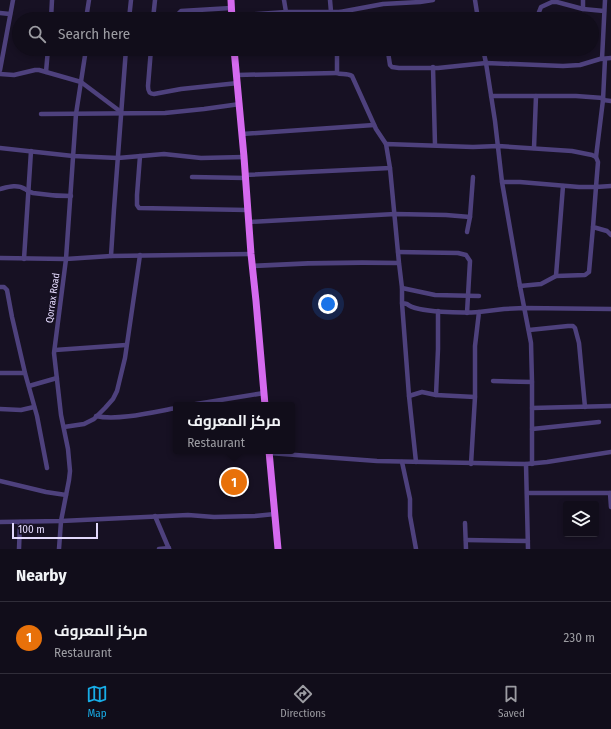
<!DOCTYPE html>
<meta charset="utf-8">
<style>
:root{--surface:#110d1a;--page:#1e1b27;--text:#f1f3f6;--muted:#9c9ca2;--line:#302d39;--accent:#18ace6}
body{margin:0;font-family:"Fira Sans Condensed",Cairo,sans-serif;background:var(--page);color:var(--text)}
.controls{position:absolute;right:12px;bottom:12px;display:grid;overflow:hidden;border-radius:4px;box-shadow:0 2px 6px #0003}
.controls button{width:36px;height:36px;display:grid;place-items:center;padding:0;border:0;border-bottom:1px solid var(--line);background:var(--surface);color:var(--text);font:20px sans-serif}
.scale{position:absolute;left:12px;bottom:10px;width:86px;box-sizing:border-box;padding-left:4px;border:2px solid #e2d8fb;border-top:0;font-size:11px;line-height:14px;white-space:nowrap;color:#e2d8fb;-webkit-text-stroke:3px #171123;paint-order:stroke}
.you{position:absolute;left:328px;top:304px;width:14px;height:14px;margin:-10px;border:3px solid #fff;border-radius:50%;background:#1a73e8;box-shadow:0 0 0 6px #1a73e833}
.badge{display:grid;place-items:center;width:26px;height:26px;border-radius:50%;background:var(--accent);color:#fff;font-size:13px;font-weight:700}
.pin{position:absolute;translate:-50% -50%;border:2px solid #fff;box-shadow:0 1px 4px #0006}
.popup{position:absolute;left:173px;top:402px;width:122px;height:52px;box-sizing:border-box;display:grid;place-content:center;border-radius:4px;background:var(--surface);filter:drop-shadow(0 1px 3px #0005);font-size:13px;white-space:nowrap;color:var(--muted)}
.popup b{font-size:15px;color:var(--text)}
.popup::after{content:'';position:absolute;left:50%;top:100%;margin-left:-8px;border:8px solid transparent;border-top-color:var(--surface)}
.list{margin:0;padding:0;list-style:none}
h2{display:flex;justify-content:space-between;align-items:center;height:52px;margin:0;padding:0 16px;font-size:17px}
h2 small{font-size:13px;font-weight:400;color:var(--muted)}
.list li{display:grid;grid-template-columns:26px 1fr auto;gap:12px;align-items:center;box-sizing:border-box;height:72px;padding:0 16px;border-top:1px solid var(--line)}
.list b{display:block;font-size:15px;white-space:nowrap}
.list p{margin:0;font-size:13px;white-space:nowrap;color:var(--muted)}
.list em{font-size:13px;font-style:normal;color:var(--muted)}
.icon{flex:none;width:22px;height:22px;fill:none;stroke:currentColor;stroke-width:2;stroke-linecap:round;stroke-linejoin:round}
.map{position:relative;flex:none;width:611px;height:549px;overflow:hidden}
.search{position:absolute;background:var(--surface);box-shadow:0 2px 6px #0003;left:12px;right:12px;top:12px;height:44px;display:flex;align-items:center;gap:10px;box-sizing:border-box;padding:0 14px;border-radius:22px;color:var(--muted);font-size:15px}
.sheet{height:124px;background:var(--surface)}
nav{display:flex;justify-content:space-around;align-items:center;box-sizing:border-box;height:56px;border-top:1px solid var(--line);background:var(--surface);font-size:11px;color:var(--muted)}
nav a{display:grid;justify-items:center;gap:2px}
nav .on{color:var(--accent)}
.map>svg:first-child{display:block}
</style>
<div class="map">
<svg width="611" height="549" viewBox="0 0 611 549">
<rect width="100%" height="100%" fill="#171123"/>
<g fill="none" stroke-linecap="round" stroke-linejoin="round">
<g stroke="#4e417d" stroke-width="4.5">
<path d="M284 0 286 12H340V19"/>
<path d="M330 0 331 12"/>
<path d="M475 0 478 19"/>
<path d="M583 9V0"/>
<path d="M340 12 383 4 420 2 433 0"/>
<path d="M0 13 10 14"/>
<path d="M232 16 286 12"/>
<path d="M51 19 52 0"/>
<path d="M86 19 89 0"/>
<path d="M129 19 131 0"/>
<path d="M153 19 155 0"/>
<path d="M178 19 179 13 181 11 231 8"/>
<path d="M534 19 537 17 541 7 552 2H557L583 9 604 11"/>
<path d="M151 49 148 86C148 91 149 94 154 94L181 89 238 83"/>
<path d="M337 49V73C341 75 347 73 352 76L376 129 386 144"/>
<path d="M379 49 388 52 390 65 392 67 399 68H438L486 63 563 66 580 65 600 59 611 58"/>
<path d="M483 49 486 63 495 121 502 182 520 286 531 343 532 382V464"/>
<path d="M602 59 605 0"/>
<path d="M433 67 435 145"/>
<path d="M0 70 13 0"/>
<path d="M46 72 48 49"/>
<path d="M0 74 14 75 35 70H39L81 82 121 112"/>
<path d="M237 75 337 73"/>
<path d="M491 96H576L603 98"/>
<path d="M603 100 611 101"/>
<path d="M41 114 165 113 204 109 240 104"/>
<path d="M242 134 374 125"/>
<path d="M0 148 73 156 118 158 164 154 201 158 244 157"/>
<path d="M534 148 536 96"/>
<path d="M140 156 137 195V205L139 208 247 210"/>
<path d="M596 157 603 100 605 59"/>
<path d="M390 168 399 263 402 288V303L407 304C417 313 465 313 479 312"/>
<path d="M245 175 390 168 386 144 473 147 498 146 572 151 592 155 596 157 598 162 596 187 611 186"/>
<path d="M192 177 245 178"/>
<path d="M502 182H520L579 187H596L593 227 607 231 611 235"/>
<path d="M0 189C8 187 17 184 25 189 28 191 29 192 33 193 46 195 58 196 71 196"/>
<path d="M248 222 395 214 446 215 470 217"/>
<path d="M467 232 470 217 473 177"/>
<path d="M398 252 458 253 466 255 470 261 467 313"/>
<path d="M111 256 114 209 126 49"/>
<path d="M0 258 66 259 111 256 251 254"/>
<path d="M24 259 31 151"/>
<path d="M252 266C301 263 350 262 399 263"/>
<path d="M556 276 563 186"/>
<path d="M520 286 541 284 556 276 585 275 589 272 593 227"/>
<path d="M0 287H4L7 290 12 317 25 373 37 416 47 468"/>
<path d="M402 288 435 295 479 296"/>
<path d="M402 303 409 396"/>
<path d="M529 330 568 326H573L575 328 579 343 585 407"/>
<path d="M55 350 126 345"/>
<path d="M0 373H25"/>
<path d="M493 381 532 382"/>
<path d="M29 386 57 378"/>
<path d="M436 395 438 349V311"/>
<path d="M190 405 264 393"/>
<path d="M532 408 611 406"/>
<path d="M0 409 21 410 34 407"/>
<path d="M96 416C117 421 154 412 176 408"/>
<path d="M64 427 84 424 94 419 105 408 113 399 117 391 125 358 140 255"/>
<path d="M532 429 599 422"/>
<path d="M269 453 377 461 526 464 547 462 611 452"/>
<path d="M402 462 410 499V516L416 549"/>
<path d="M416 462 409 396 422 392 436 395 475 397"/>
<path d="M471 464 475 397V346L479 312 504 309 524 308 611 309"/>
<path d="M526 464 528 549"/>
<path d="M0 481 46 492 66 495"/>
<path d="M527 493H611"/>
<path d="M610 493 611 507"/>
<path d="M155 516 169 549"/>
<path d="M0 522 61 521 188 515 214 517 255 516 275 514"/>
<path d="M465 523 466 549"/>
<path d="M466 540 528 541"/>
<path d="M19 549 20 522"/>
<path d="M59 549 61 521 69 480 70 471 68 449 61 415 54 353 66 259 76 114 86 49"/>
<path d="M159 549 169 548"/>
</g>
<g stroke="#d56aef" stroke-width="7">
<path d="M231 0 232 19"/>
<path d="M234 49 244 157 251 254 256 301 265 405"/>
<path d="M269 451 278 549"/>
</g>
</g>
<g text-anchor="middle" stroke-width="3.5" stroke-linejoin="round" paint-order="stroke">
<g font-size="10" fill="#e2d8fb" stroke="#171123">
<text transform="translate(52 298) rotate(-82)" y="4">Qorrax Road</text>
</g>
</g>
</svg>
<div class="controls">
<button><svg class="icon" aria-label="layers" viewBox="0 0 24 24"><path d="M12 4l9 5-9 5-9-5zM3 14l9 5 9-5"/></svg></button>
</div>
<div class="scale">100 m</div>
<div class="you"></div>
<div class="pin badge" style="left:234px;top:482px;background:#e8710a">1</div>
<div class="popup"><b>مركز المعروف</b>Restaurant</div>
<div class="search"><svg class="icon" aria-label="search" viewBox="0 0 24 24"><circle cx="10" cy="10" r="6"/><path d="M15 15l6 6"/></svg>Search here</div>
</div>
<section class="sheet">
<h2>Nearby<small></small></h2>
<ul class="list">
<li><span class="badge" style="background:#e8710a">1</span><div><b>مركز المعروف</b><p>Restaurant</p></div><em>230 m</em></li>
</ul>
</section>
<nav>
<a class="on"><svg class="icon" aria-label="map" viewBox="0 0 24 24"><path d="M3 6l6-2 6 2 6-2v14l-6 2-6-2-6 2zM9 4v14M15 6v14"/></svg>Map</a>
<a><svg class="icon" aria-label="directions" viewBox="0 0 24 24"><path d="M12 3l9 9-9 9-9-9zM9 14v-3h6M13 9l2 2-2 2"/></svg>Directions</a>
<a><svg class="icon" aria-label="saved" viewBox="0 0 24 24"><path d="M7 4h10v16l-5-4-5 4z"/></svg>Saved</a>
</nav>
